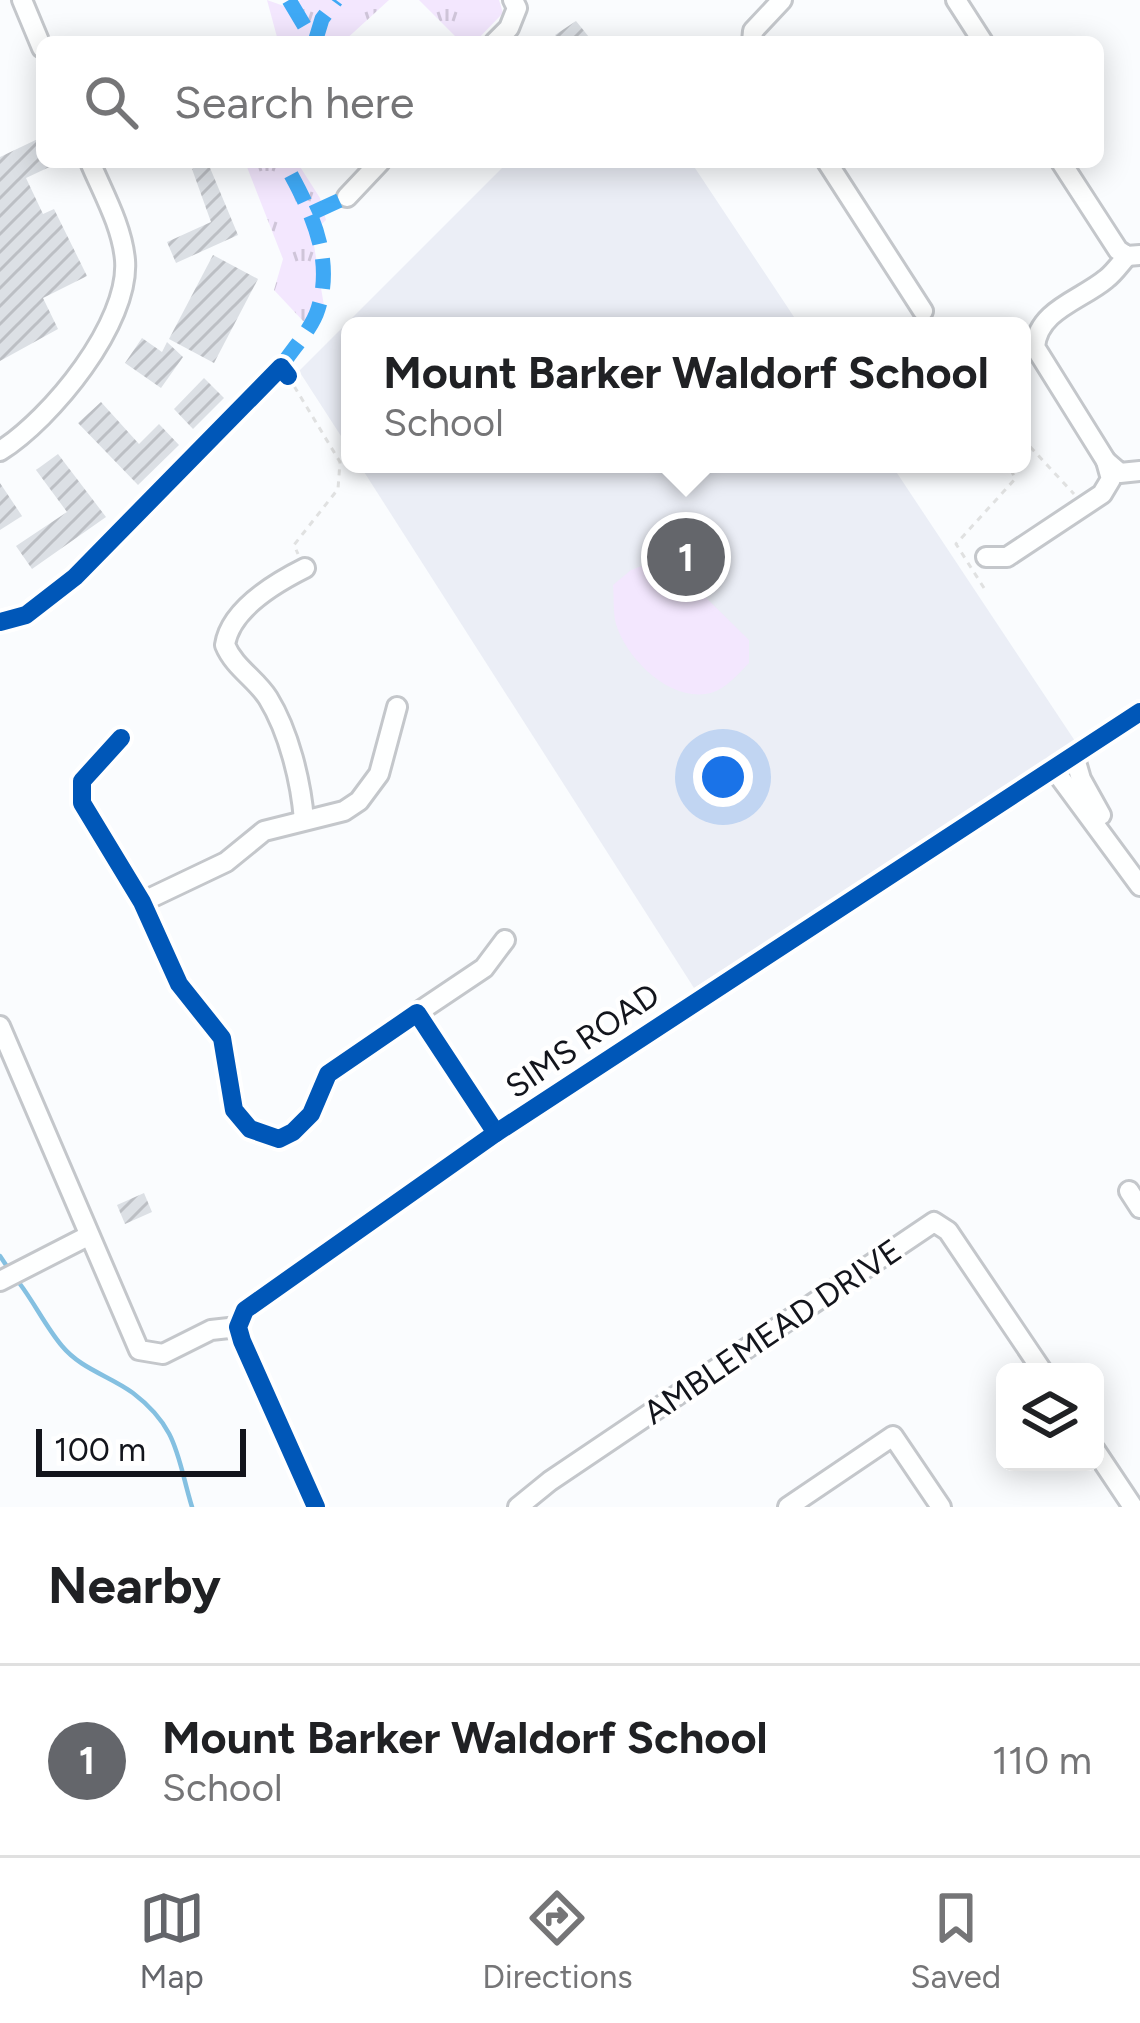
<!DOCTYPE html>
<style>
:root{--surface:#fff;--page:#f2f2f2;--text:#202124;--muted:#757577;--line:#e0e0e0;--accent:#64666b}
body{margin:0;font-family:Figtree,sans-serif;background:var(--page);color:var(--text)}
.controls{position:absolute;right:36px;bottom:36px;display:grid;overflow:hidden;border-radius:18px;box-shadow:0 6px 30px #0003}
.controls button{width:108px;height:108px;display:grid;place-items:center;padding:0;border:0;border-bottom:3px solid var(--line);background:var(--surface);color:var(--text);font:60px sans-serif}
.scale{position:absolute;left:36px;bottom:30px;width:210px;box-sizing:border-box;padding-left:12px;border:6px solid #13151c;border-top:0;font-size:33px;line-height:42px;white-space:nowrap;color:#13151c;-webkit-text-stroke:9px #fff;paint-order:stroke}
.you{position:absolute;left:723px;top:777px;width:42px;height:42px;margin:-30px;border:9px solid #fff;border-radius:50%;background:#1a73e8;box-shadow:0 0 0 18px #1a73e833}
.badge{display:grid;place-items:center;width:78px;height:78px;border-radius:50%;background:var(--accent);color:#fff;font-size:39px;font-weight:700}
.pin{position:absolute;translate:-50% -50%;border:6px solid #fff;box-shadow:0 3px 12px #0006}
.popup{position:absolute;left:341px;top:317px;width:690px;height:156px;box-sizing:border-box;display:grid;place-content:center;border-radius:18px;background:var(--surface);filter:drop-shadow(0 3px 9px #0005);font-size:39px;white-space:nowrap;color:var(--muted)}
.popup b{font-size:45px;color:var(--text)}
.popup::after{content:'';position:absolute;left:50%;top:100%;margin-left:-24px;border:24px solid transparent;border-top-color:var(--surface)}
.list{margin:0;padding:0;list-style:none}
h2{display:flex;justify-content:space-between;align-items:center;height:156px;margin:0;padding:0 48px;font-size:51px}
h2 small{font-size:39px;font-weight:400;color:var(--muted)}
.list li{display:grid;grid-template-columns:78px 1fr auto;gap:36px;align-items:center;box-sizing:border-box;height:192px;padding:0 48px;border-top:3px solid var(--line)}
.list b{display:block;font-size:45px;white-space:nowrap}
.list p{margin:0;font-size:39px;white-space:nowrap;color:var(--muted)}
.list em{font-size:39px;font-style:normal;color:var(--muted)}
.icon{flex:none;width:66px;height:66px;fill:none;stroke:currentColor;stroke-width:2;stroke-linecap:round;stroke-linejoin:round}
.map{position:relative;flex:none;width:1140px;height:1507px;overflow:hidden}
.search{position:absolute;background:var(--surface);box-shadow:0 6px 30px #0003;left:36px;right:36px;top:36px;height:132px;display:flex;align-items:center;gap:30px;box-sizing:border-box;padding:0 42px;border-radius:18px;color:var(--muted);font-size:45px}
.sheet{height:348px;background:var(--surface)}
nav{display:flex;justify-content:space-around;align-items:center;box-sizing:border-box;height:168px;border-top:3px solid var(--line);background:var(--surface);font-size:33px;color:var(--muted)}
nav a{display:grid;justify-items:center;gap:6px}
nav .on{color:var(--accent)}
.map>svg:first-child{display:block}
</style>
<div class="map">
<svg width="1140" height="1507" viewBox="0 0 1140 1507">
<defs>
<pattern id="park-tufts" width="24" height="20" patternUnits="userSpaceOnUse" patternTransform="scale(3)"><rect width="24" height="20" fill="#f3e7fe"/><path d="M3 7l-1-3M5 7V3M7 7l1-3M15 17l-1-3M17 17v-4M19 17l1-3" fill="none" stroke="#cfc5d9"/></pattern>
<pattern id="building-hatch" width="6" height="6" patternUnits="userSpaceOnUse" patternTransform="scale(3)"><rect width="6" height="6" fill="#dce0e5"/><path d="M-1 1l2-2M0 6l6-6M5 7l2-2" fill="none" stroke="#bcbfc4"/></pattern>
</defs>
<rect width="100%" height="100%" fill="#fafcfe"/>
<g fill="#ebeef6">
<path d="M508 162H691L800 326H350V450L299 371Z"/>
<path d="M359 464H891L1077 744 694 988Z"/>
</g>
<path fill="#f3e7fe" d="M655 561 686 578 749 640V663C738 674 727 688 711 693 671 703 627 660 616 624 613 613 614 597 613 585L631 570Z"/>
<g fill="url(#park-tufts)">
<path d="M267 0 284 6 301 0H389L343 42H268L277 37Z"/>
<path d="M419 0H499L503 13 475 42H461Z"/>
<path d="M245 162H297L320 198 326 220 312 233 324 306 304 322 274 290 283 259Z"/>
</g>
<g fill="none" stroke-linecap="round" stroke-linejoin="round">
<g stroke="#84c0e1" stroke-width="4.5">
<path d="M0 1256 6 1265"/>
<path d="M20 1284C35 1304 46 1327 62 1346 81 1369 110 1376 133 1393 179 1428 177 1458 192 1507"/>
</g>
</g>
<g fill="url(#building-hatch)">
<path d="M576 21 593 42H561L555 35Z"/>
<path d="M42 137V162H60L26 178 43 214 54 209 87 276 43 298 58 329 0 361V157Z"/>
<path d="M208 163 238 235 176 263 167 242 211 222 192 169Z"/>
<path d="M213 255 258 279 214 363 169 339Z"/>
<path d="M142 338 162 352 167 342 183 357 161 388 125 363Z"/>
<path d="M204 378 224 398 193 429 174 409Z"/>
<path d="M101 402 139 444 159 424 179 445 138 485 78 423Z"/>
<path d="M58 454 106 517 32 569 16 546 67 512 36 470Z"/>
<path d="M0 483 22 516 0 530Z"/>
<path d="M144 1193 152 1212 125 1224 117 1205Z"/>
</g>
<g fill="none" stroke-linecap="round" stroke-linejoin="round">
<g stroke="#c4c7cb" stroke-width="24">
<g id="minor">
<path d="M22 0 42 48"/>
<path d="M956 0 983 42"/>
<path d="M495 42 509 28 517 8 513 0"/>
<path d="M752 42 753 31 782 0"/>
<path d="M827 162 923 311"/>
<path d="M1061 162 1118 250 1127 256 1140 255"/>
<path d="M347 197 380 162"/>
<path d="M1127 256C1120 264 1114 273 1106 279 1081 300 1038 310 1035 347L1106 461 1120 473 1140 471"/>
<path d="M0 451C51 419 130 323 125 260 122 226 103 193 90 162"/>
<path d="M986 557H1007L1102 494 1111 479 1106 461"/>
<path d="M121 738 82 781V803L142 902 179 984 222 1038 234 1110 250 1129 279 1139 293 1132 311 1114 328 1074 417 1013 496 1133"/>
<path d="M1074 755 1081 779 1101 815"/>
<path d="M1053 768 1140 886"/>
<path d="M304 820C301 782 289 732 268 698 256 679 234 667 225 645 230 610 275 583 305 568"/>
<path d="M142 902 226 862 264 831 344 811 359 801 379 774 397 707"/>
<path d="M417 1013 484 968 505 940"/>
<path d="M0 1026 139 1350 163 1354 211 1330 238 1327"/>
<path d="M1129 1191 1140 1208"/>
<path d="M0 1281 88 1236"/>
<path d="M1095 1450 1133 1507"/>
<path d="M316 1507 242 1341 238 1327 245 1310 496 1133 1140 712"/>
<path d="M518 1507 550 1481 934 1222 948 1231 1043 1372"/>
<path d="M788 1507 893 1436 941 1507"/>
</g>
</g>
<g stroke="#e0e1e1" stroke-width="3" stroke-dasharray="6 6" stroke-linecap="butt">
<path d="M288 376 340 462 338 489 294 545 298 554"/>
<path d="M1022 438 1074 494"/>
<path d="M984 588 956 544 1015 479 1009 464"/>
</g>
<use href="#minor" stroke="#feffff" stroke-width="18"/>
<g stroke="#3fa9f5" stroke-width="15" stroke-dasharray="30 15" stroke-linecap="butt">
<path d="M289 0 314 42"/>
<path d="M315 42 322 19 336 0"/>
<path d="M312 213 347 197"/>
<path d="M281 367C292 349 312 329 318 309 335 256 309 207 284 162"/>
</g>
<g stroke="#fff" stroke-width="26">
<g id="cycleway">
<path d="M0 622 26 615 75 577 281 367 288 376"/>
<path d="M121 738 82 781V803L142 902 179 984 222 1038 234 1110 250 1129 279 1139 293 1132 311 1114 328 1074 417 1013 496 1133"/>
<path d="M316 1507 242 1341 238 1327 245 1310 496 1133 1140 712"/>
</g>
</g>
<use href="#cycleway" stroke="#0057b8" stroke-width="18"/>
</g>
<g text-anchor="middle" stroke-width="9" stroke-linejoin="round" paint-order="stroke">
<g font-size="33" fill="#13151c" stroke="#fff">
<text transform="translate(582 1040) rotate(-34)" y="12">SIMS ROAD</text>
<text transform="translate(772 1331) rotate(-34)" y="12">AMBLEMEAD DRIVE</text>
</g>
</g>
</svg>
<div class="controls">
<button><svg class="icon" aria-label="layers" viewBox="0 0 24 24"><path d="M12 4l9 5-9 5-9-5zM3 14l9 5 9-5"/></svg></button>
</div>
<div class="scale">100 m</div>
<div class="you"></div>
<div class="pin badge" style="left:686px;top:557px">1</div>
<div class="popup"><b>Mount Barker Waldorf School</b>School</div>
<div class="search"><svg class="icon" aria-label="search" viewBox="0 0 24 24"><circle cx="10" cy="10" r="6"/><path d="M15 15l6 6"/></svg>Search here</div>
</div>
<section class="sheet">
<h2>Nearby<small></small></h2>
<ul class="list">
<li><span class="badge">1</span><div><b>Mount Barker Waldorf School</b><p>School</p></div><em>110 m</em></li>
</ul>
</section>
<nav>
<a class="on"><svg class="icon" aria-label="map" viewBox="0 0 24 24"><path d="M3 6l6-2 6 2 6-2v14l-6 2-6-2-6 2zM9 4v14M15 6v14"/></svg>Map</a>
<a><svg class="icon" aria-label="directions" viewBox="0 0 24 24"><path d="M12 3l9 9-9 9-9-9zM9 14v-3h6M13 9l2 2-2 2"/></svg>Directions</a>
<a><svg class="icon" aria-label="saved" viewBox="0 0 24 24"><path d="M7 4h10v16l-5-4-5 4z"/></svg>Saved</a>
</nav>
